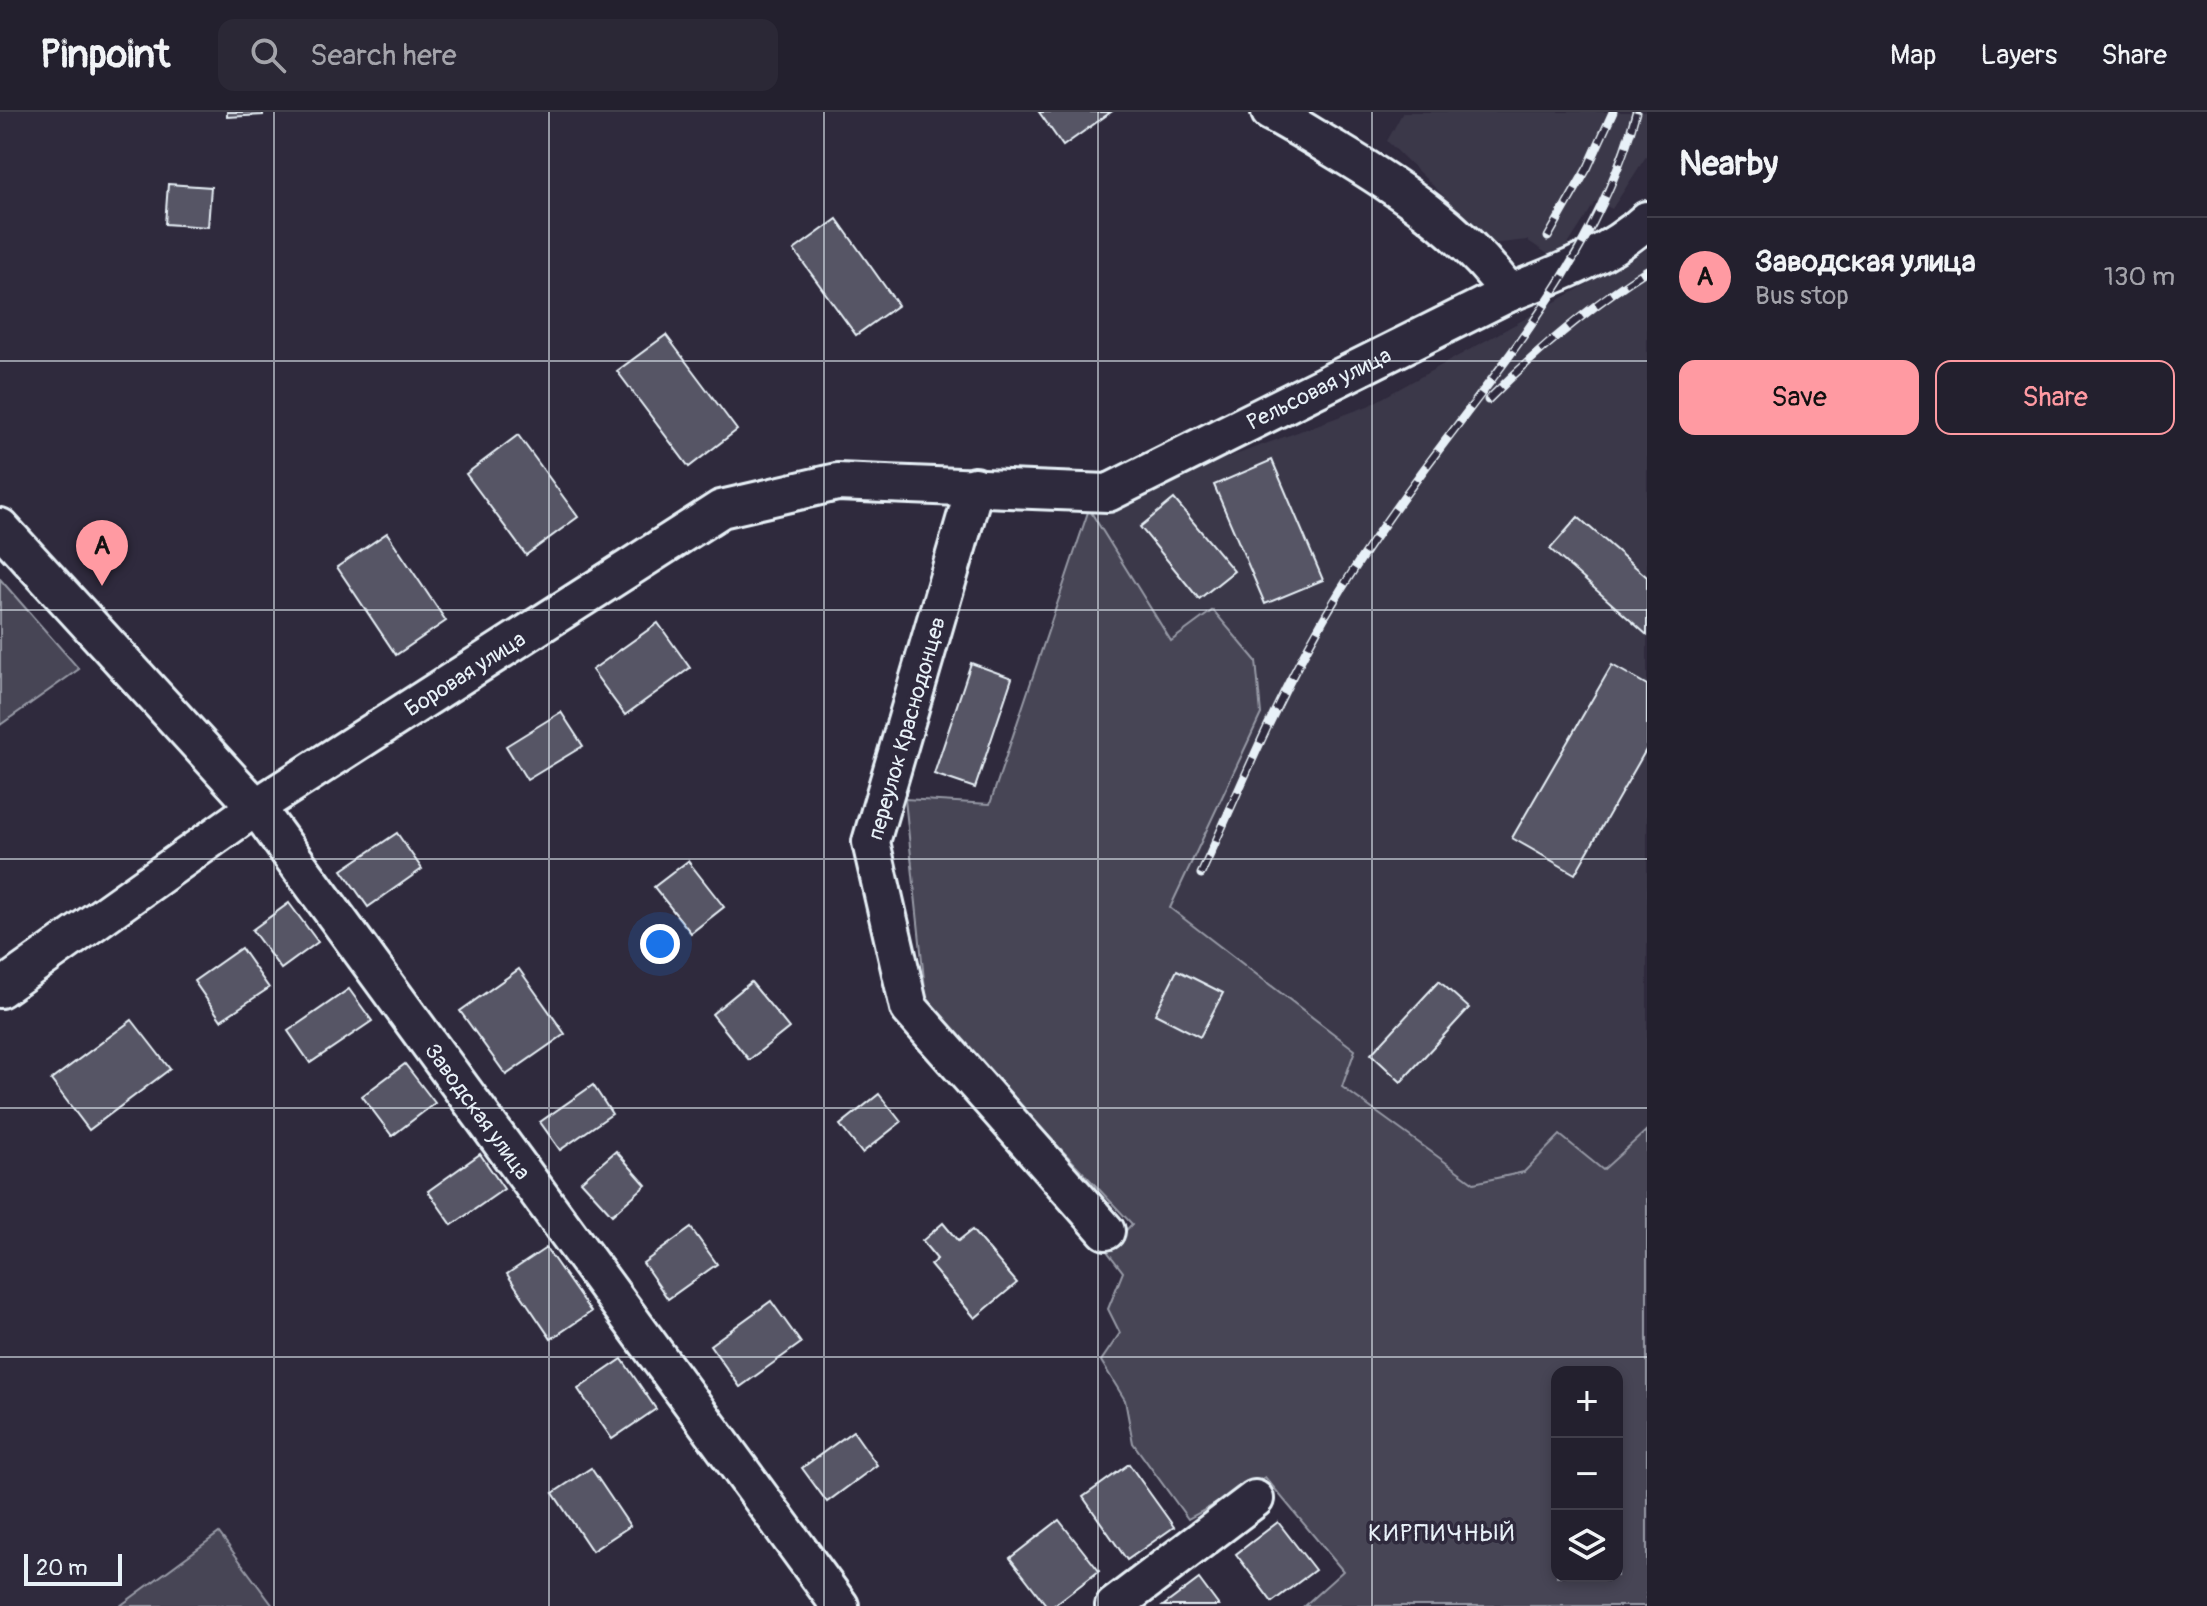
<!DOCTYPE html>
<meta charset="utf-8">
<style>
:root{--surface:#23202e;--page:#2b2836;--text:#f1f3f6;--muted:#a3a3aa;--line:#403e4a;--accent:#ff9aa2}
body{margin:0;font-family:Pangolin,sans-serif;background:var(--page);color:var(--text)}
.controls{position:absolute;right:24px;bottom:24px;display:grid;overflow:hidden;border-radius:16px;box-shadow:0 4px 12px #0003}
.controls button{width:72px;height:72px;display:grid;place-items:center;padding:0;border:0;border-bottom:2px solid var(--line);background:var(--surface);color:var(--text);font:40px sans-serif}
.scale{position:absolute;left:24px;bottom:20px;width:98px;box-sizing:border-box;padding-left:8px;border:4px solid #e8f1f8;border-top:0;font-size:22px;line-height:28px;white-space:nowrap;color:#e8f1f8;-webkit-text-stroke:6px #2f2a3d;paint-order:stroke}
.you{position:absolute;left:660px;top:832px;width:28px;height:28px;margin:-20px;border:6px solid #fff;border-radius:50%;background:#1a73e8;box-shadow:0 0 0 12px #1a73e833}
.badge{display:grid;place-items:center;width:52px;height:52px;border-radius:50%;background:var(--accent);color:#111;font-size:26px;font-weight:700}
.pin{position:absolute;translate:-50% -66px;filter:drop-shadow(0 2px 4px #0008)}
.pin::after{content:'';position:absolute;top:42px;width:28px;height:24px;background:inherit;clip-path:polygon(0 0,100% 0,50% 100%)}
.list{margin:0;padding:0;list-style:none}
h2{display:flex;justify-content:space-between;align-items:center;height:104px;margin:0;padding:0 32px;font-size:34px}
h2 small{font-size:26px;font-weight:400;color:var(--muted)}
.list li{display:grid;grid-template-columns:52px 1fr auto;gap:24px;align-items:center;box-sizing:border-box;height:120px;padding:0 32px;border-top:2px solid var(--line)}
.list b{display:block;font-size:30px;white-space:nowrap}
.list p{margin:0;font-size:26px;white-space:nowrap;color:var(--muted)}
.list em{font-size:26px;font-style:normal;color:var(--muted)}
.actions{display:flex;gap:16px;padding:24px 32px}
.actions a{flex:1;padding:18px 0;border:2px solid var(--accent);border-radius:16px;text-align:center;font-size:28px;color:var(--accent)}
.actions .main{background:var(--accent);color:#111}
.icon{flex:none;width:44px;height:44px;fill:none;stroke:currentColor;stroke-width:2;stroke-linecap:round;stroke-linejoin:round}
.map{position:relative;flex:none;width:1647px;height:1494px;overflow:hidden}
header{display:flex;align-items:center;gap:48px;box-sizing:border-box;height:112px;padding:0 40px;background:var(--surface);border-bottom:2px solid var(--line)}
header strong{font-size:38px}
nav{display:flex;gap:44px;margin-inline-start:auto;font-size:28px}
.search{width:560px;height:72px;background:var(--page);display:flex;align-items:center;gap:20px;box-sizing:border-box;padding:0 28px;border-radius:16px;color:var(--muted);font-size:30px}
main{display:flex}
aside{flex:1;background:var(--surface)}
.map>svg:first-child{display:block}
</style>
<header>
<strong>Pinpoint</strong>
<div class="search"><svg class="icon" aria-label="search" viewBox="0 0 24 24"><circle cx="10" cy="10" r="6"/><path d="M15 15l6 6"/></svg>Search here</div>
<nav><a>Map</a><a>Layers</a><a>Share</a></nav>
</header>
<main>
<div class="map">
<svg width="1647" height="1494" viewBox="0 0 1647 1494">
<rect width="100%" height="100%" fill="#2f2a3d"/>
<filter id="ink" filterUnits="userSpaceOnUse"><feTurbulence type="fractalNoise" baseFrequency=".0125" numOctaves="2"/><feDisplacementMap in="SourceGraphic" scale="16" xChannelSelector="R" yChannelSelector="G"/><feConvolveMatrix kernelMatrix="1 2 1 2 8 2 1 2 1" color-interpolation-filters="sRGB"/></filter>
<g filter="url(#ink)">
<g fill="#3b3749">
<path d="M1403 0H1647V43L1612 97 1596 89 1564 139 1549 143 1527 128 1493 132 1387 29Z"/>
<path d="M1647 137V1018L1603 1058 1559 1023 1524 1060 1474 1071 1341 975 1354 938 1169 796 1261 602 1171 529 1089 397 1368 294 1609 160Z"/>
</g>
<g fill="#464455" stroke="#979aa6" stroke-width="2" fill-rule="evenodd">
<path d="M1089 397 1171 529 1213 498 1256 549 1261 602 1170 796 1355 938 1342 975 1474 1071 1524 1060 1560 1023 1603 1058 1647 1018V1494H1304L1343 1459 1265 1365 1188 1407 1133 1331 1125 1288 1101 1249 1120 1221 1108 1197 1123 1160 1107 1139 1132 1112 927 896 905 687 990 692ZM1557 1260H1617V1464H1557Z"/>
<path d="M0 467 79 557 0 613Z"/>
<path d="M219 1421 273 1494H120Z"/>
</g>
<g fill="#575565" stroke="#e8f1f8" stroke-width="2">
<path d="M227 0H263V3L227 5Z"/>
<path d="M1039 0H1111L1063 34Z"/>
<path d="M168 72 211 75 208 115 165 112Z"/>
<path d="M837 107 898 193 856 223 794 138Z"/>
<path d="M666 223 737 318 689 355 617 259Z"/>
<path d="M518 323 578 405 526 443 466 362Z"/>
<path d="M1272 348 1323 468 1265 492 1214 373Z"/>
<path d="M1174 387 1234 459 1199 487 1140 415Z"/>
<path d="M1578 405 1647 465V523L1550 437Z"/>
<path d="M387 421 446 509 396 543 337 455Z"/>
<path d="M658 511 690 556 625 603 592 558Z"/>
<path d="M971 551 1012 566 975 676 934 662Z"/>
<path d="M1612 553 1647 573V636L1575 762 1512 726Z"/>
<path d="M561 600 583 634 527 668 506 634Z"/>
<path d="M397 721 422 757 368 795 342 758Z"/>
<path d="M688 749 724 795 691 821 654 775Z"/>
<path d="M289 791 318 830 281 857 252 818Z"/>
<path d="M241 836 269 876 221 908 194 869Z"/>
<path d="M519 857 565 922 506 963 460 899Z"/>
<path d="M1177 858 1223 881 1200 925 1155 902Z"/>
<path d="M1439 869 1469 896 1401 970 1371 942Z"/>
<path d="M751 870 789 916 749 948 712 902Z"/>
<path d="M349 877 372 909 310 951 288 919Z"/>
<path d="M132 908 170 957 89 1018 51 968Z"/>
<path d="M405 952 435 991 392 1024 362 984Z"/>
<path d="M593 973 612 1002 560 1038 540 1010Z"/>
<path d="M879 982 901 1010 862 1041 840 1013Z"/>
<path d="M616 1039 646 1073 612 1103 581 1069Z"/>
<path d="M480 1042 504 1077 452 1113 428 1079Z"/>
<path d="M943 1111 958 1129 972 1118 1017 1171 975 1206 930 1153 937 1147 922 1129Z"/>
<path d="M691 1116 717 1152 668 1187 643 1151Z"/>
<path d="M546 1136 591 1200 551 1227 507 1162Z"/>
<path d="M771 1189 801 1231 740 1275 710 1233Z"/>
<path d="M622 1247 656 1297 612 1327 578 1277Z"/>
<path d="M853 1319 877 1353 827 1390 802 1356Z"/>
<path d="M1129 1352 1174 1415 1127 1448 1083 1385Z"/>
<path d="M591 1356 630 1414 592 1439 553 1381Z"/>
<path d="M1059 1408 1099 1459 1053 1494H1047L1010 1446Z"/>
<path d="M1278 1410 1315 1458 1272 1490 1236 1442Z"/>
<path d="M1199 1467 1219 1494H1163Z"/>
</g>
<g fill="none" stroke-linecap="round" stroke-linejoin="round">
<g stroke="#e8f1f8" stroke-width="42">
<g id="street">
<path d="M1270 0C1292 11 1313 25 1334 37 1399 76 1464 119 1509 181"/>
<path d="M975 374 871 730 909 896 1106 1119"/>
<path id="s1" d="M0 415 256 695 840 1494"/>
<path id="s2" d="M0 877 256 695 721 397 837 370 1108 381 1509 181C1557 162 1608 144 1647 108"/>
<path d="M1114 1494 1255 1387"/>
</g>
</g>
<use href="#street" stroke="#2f2a3d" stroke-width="36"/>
<g stroke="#e8f1f8" stroke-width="9">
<g id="rail">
<path d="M1548 125 1588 55 1613 0"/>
<path d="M1488 288C1537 239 1589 195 1647 158"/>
<path d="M1201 762C1236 686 1268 607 1309 533 1330 494 1354 456 1379 420 1471 285 1593 163 1636 0"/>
</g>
</g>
<use href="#rail" stroke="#2f2a3d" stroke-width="6" stroke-dasharray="18" stroke-linecap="butt"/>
</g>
</g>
<path fill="none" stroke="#e8f1f8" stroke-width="2" stroke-opacity="0.55" d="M274 0V1494M549 0V1494M824 0V1494M1098 0V1494M1372 0V1494M0 249H1647M0 498H1647M0 747H1647M0 996H1647M0 1245H1647"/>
<g text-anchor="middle" stroke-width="7" stroke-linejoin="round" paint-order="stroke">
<g font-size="22" fill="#e8f1f8" stroke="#2f2a3d">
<text dy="8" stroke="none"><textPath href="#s2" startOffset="1492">Рельсовая улица</textPath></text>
<text dy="8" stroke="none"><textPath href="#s2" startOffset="562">Боровая улица</textPath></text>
<text transform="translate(906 616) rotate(-74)" y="8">переулок Краснодонцев</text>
<text dy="8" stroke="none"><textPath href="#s1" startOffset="756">Заводская улица</textPath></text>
</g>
<g font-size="24" letter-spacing="2" fill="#e8f1f8" stroke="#2f2a3d">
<text x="1442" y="1429">КИРПИЧНЫЙ</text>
</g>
</g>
</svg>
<div class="controls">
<button>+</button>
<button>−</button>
<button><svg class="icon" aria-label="layers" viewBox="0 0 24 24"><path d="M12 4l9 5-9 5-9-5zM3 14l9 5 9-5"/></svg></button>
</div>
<div class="scale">20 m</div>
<div class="you"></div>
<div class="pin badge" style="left:102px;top:474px">A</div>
</div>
<aside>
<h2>Nearby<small></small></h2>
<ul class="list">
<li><span class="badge">A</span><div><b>Заводская улица</b><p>Bus stop</p></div><em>130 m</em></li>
</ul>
<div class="actions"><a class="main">Save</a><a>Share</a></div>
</aside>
</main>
